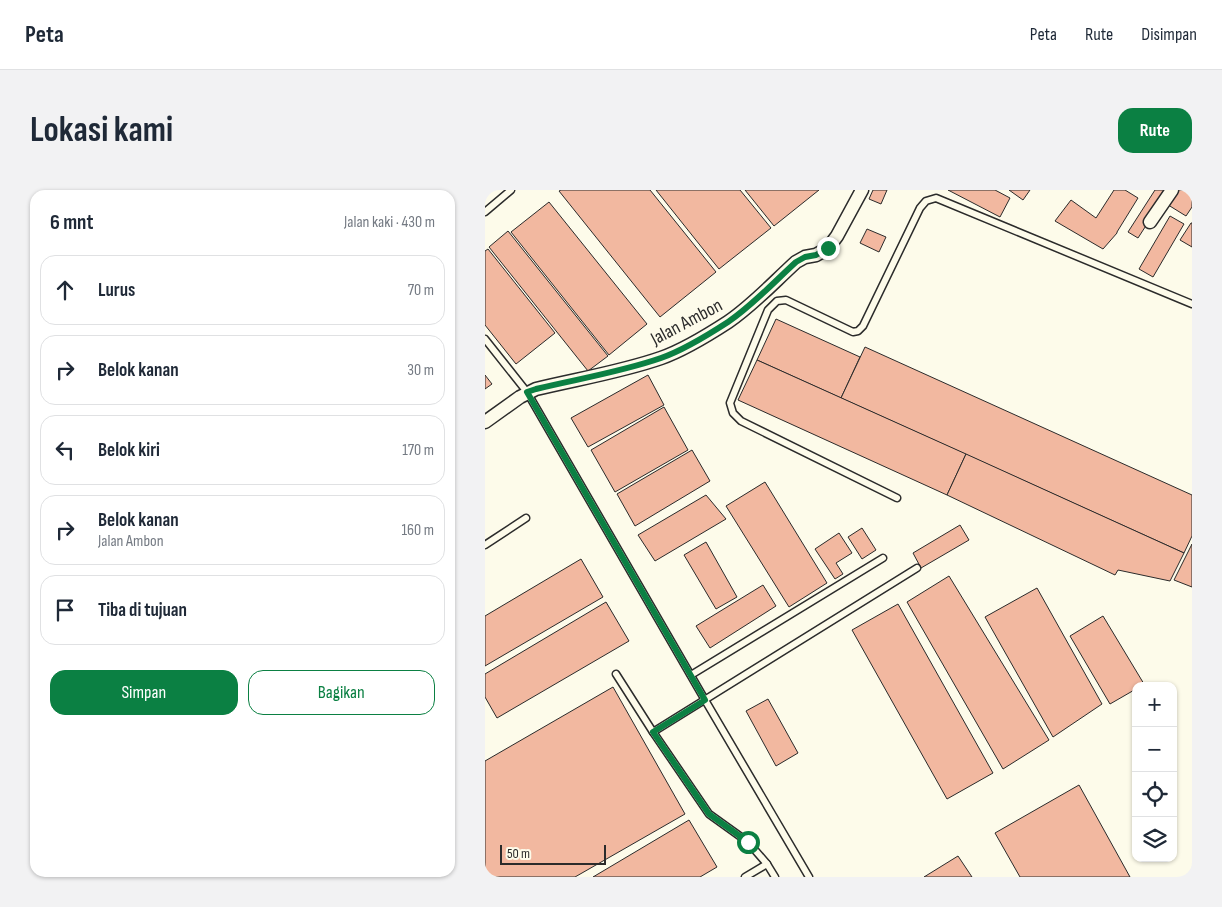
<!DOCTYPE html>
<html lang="id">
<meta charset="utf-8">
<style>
:root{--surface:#fff;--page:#f2f2f3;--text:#1f2937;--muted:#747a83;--line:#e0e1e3;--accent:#0b8043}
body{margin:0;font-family:"Sofia Sans Condensed",sans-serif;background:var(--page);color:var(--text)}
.controls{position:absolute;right:15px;bottom:15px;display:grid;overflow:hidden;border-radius:10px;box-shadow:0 1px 4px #0004}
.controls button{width:45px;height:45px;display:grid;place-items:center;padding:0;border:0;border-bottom:1px solid var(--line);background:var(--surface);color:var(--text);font:25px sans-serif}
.scale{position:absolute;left:15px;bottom:12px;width:106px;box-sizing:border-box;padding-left:5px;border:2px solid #2b2b2b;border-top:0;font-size:14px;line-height:18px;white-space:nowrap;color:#2b2b2b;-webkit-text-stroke:4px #fdfbea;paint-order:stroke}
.stop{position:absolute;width:15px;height:15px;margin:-11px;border:4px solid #0b8043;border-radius:50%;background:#fff}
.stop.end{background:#0b8043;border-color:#fff;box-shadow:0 1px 5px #0008}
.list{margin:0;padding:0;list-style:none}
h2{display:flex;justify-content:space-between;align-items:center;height:65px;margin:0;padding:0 20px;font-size:21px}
h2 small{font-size:16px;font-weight:400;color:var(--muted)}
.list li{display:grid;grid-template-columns:32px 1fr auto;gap:15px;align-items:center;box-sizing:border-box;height:70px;margin:0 10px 10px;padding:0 10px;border:1px solid var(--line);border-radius:15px}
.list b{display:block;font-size:19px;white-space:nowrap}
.list p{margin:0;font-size:16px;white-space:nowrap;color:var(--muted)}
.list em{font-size:16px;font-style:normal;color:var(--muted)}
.actions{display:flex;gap:10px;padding:15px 20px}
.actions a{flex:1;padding:11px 0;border:1px solid var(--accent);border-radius:15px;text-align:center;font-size:18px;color:var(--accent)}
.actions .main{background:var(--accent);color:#fff}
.icon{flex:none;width:28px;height:28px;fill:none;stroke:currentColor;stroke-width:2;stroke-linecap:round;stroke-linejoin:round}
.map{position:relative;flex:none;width:707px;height:687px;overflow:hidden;border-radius:15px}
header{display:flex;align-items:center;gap:30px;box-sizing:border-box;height:70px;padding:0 25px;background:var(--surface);border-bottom:1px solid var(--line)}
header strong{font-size:24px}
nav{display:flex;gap:28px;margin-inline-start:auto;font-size:18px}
.intro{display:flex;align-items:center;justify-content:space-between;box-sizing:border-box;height:120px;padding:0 30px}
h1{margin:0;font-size:35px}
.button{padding:12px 22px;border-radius:15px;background:var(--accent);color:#fff;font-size:18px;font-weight:700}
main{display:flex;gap:30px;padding:0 30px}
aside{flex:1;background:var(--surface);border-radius:15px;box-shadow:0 1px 4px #0004}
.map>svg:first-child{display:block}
</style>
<header>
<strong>Peta</strong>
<nav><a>Peta</a><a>Rute</a><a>Disimpan</a></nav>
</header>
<div class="intro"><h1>Lokasi kami</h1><a class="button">Rute</a></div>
<main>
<aside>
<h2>6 mnt<small>Jalan kaki · 430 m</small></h2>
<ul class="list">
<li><svg class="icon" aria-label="ahead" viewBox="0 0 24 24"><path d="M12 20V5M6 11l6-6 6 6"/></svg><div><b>Lurus</b></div><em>70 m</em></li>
<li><svg class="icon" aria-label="right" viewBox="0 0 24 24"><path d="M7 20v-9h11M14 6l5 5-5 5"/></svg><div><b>Belok kanan</b></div><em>30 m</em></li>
<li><svg class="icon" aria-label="left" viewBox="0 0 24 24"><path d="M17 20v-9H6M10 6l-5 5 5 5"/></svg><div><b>Belok kiri</b></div><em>170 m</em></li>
<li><svg class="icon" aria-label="right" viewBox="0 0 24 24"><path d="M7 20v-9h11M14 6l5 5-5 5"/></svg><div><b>Belok kanan</b><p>Jalan Ambon</p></div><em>160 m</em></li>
<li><svg class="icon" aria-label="arrive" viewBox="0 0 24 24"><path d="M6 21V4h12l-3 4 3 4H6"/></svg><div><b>Tiba di tujuan</b></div></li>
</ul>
<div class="actions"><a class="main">Simpan</a><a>Bagikan</a></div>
</aside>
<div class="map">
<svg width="707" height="687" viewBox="0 0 707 687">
<rect width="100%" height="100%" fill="#fdfbea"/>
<g fill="#f2b8a0" stroke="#2b2b2b">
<path d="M76 0H165L231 82 175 127 74 1Z"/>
<path d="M171 0H255L286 38 234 79Z"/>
<path d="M260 0H334L289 36Z"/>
<path d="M388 0H402L396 14 384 9Z"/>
<path d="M463 0H510L525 8 515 27Z"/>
<path d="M524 0H545L538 10Z"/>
<path d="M629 0H640L653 8 632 42V43L618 59 570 31 586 10 611 28Z"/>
<path d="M670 0H684L653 48 643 42Z"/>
<path d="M688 0H707V17L701 26 680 13Z"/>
<path d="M64 12 162 134 124 165 26 42Z"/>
<path d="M685 26 699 34 668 87 654 79Z"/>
<path d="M706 33H707V57L695 50Z"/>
<path d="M382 39 401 47 394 62 375 53Z"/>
<path d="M23 41 123 166 103 181 4 57Z"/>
<path d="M3 59 70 143 31 174 0 135V61Z"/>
<path d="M291 129 375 167 356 208 272 170Z"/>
<path d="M380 157 707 305V346L699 363 356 208Z"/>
<path d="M272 170 481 264 462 305 253 210Z"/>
<path d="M0 185 7 194 0 199Z"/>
<path d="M163 185 179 215 103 257 86 228Z"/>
<path d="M179 217 203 260 130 302 106 260Z"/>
<path d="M207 260 225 291 150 336 132 304Z"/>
<path d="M481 264 699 363 685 391 633 380 630 385 462 305Z"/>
<path d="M280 292 342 393 304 417 241 316Z"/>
<path d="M221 305 241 329 170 371 153 345Z"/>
<path d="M475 335 484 350 436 378 428 363Z"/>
<path d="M377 338 391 360 377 369 363 347Z"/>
<path d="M354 343 367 363 351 373 358 384 350 389 330 359Z"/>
<path d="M221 352 252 407 231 419 199 365Z"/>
<path d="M707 354V397L689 390Z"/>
<path d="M96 369 118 407 0 476V426Z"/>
<path d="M464 386 564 550 518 579 422 412Z"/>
<path d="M278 395 291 416 225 458 211 436Z"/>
<path d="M552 398 617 514 568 547 500 427Z"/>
<path d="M121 412 144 451 12 528 0 507V484Z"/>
<path d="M413 414 508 583 462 609 367 440Z"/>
<path d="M618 426 659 494 656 496H651V499L625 514 585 446Z"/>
<path d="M128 497 200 624 90 687H0V571Z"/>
<path d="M283 509 313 563 291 576 261 521Z"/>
<path d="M594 595 645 687H535L510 643Z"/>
<path d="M204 630 232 677 215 687H108Z"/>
<path d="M473 666 487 687H439Z"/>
</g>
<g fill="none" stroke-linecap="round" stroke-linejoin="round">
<g stroke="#2b2b2b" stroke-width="9">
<g id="service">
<path d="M0 22 26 0"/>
<path d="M0 149 42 202 220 510 324 687"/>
<path d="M412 308 256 231 248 223 245 213 283 120 292 111 301 110 368 142 373 141 378 136 435 18 441 11 451 8 707 114"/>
<path d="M0 355 41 328"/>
<path d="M131 484 168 542 432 378"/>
<path d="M206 485 398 368"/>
<path d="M168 542 224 624 263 652 282 674 290 687"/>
<path d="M260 687 282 674"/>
</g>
</g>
<g stroke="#2b2b2b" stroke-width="15">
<g id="minor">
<path d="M665 32 687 0"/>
<path d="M0 232 35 207 51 199C92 189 136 182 176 168 199 160 223 145 243 132 268 115 289 92 311 72L320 67 331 65 343 58 352 46 377 0"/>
</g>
</g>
<use href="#service" stroke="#fdfbea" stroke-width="6"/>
<use href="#minor" stroke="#fdfbea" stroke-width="12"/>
</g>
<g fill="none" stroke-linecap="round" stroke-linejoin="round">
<path stroke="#0b8043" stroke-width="6" d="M263 652 224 624 168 542 220 510 42 202 51 199C92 189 136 182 176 168 199 160 223 145 243 132 268 115 289 92 311 72L320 67 331 65 343 58"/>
</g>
<g text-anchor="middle" stroke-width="4" stroke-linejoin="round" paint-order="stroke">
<g font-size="19" fill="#2b2b2b" stroke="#fdfbea">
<text transform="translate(201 131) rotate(-28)" y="7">Jalan Ambon</text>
</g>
</g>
</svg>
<div class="controls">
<button>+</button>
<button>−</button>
<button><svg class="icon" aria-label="locate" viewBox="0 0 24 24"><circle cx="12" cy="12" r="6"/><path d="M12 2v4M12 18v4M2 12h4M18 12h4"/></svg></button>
<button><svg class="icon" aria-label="layers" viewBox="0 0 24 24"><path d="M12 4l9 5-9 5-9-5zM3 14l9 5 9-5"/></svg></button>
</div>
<div class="scale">50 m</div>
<div class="stop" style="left:263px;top:652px"></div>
<div class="stop end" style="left:343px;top:58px"></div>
</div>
</main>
